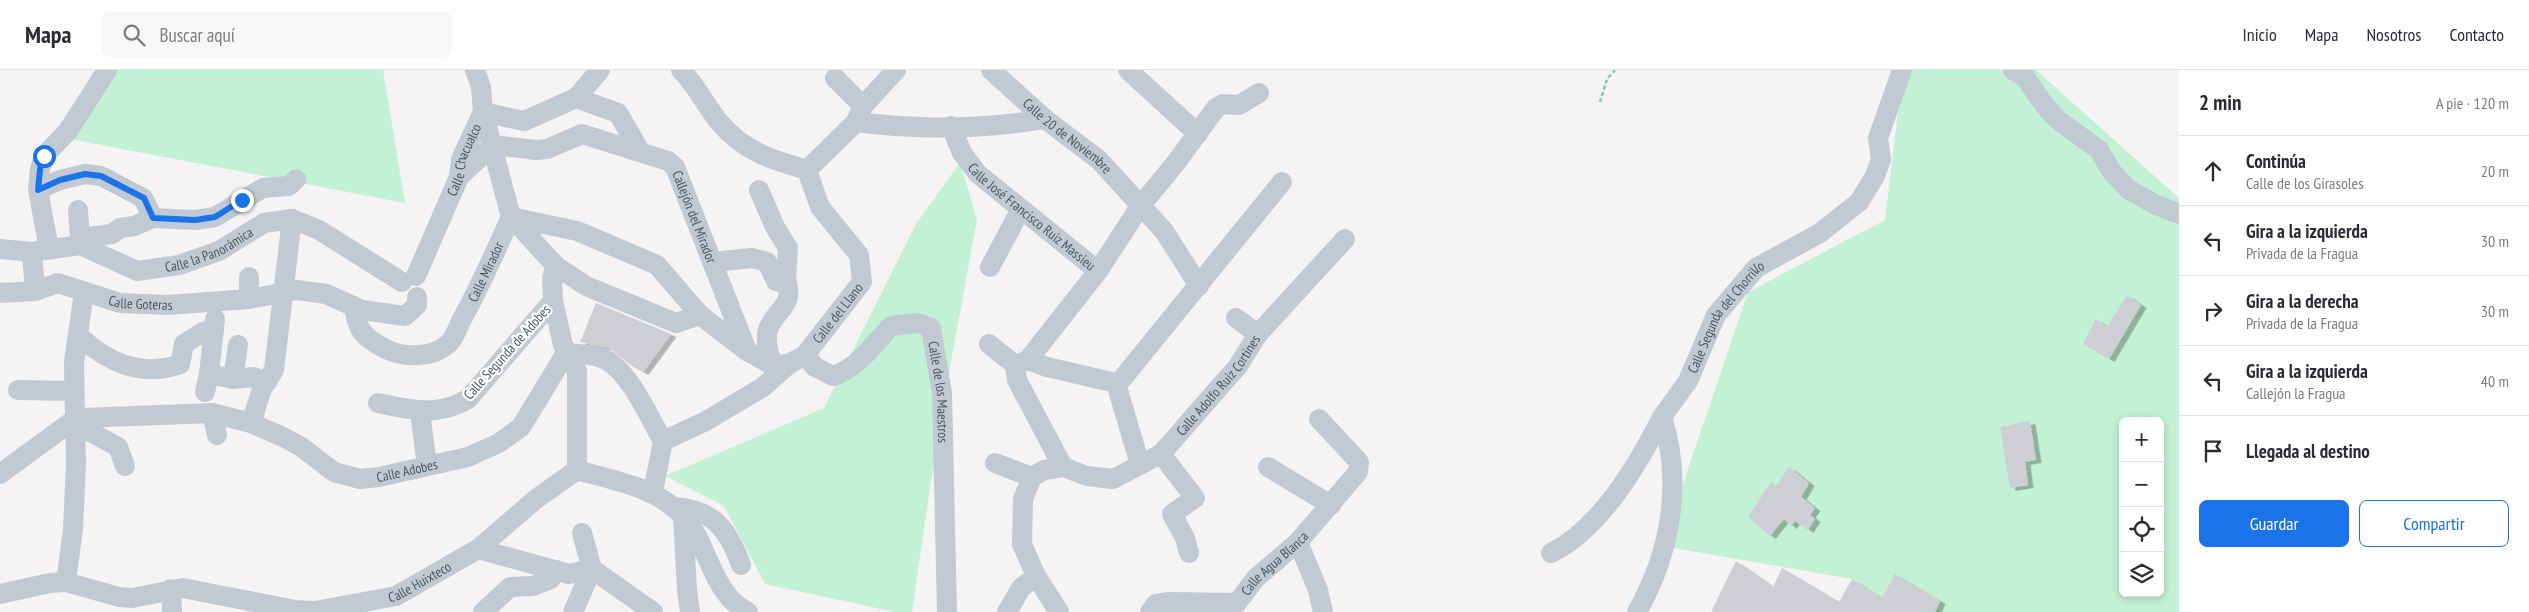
<!DOCTYPE html>
<html lang="es">
<meta charset="utf-8">
<style>
:root{--surface:#fff;--page:#f7f7f7;--text:#2b2b33;--muted:#7c7c81;--line:#e1e1e2;--accent:#1a73e8}
body{margin:0;font-family:"PT Sans Narrow",sans-serif;background:var(--page);color:var(--text)}
.controls{position:absolute;right:15px;bottom:15px;display:grid;overflow:hidden;border-radius:8px;box-shadow:0 2px 8px #0003}
.controls button{width:45px;height:45px;display:grid;place-items:center;padding:0;border:0;border-bottom:1px solid var(--line);background:var(--surface);color:var(--text);font:25px sans-serif}
.stop{position:absolute;width:15px;height:15px;margin:-11px;border:4px solid #1a73e8;border-radius:50%;background:#fff}
.stop.end{background:#1a73e8;border-color:#fff;box-shadow:0 1px 5px #0008}
.list{margin:0;padding:0;list-style:none}
h2{display:flex;justify-content:space-between;align-items:center;height:65px;margin:0;padding:0 20px;font-size:21px}
h2 small{font-size:16px;font-weight:400;color:var(--muted)}
.list li{display:grid;grid-template-columns:32px 1fr auto;gap:15px;align-items:center;box-sizing:border-box;height:70px;padding:0 20px;border-top:1px solid var(--line)}
.list b{display:block;font-size:19px;white-space:nowrap}
.list p{margin:0;font-size:16px;white-space:nowrap;color:var(--muted)}
.list em{font-size:16px;font-style:normal;color:var(--muted)}
.actions{display:flex;gap:10px;padding:15px 20px}
.actions a{flex:1;padding:11px 0;border:1px solid var(--accent);border-radius:8px;text-align:center;font-size:18px;color:var(--accent)}
.actions .main{background:var(--accent);color:#fff}
.icon{flex:none;width:28px;height:28px;fill:none;stroke:currentColor;stroke-width:2;stroke-linecap:round;stroke-linejoin:round}
.map{position:relative;flex:none;width:2179px;height:542px;overflow:hidden}
header{display:flex;align-items:center;gap:30px;box-sizing:border-box;height:70px;padding:0 25px;background:var(--surface);border-bottom:1px solid var(--line)}
header strong{font-size:24px}
nav{display:flex;gap:28px;margin-inline-start:auto;font-size:18px}
.search{width:350px;height:45px;background:var(--page);display:flex;align-items:center;gap:12px;box-sizing:border-box;padding:0 18px;border-radius:8px;color:var(--muted);font-size:19px}
main{display:flex}
aside{flex:1;background:var(--surface)}
.map>svg:first-child{display:block}
</style>
<header>
<strong>Mapa</strong>
<div class="search"><svg class="icon" aria-label="search" viewBox="0 0 24 24"><circle cx="10" cy="10" r="6"/><path d="M15 15l6 6"/></svg>Buscar aquí</div>
<nav><a>Inicio</a><a>Mapa</a><a>Nosotros</a><a>Contacto</a></nav>
</header>
<main>
<div class="map">
<svg width="2179" height="542" viewBox="0 0 2179 542">
<defs>
<filter id="shadow"><feDropShadow dx="5.5" dy="3" stdDeviation="0" flood-color="#0004"/></filter>
</defs>
<rect width="100%" height="100%" fill="#f5f3f3"/>
<g fill="#c3f1d5" fill-rule="evenodd">
<path d="M112 0H383L405 133 70 69Z"/>
<path d="M1903 0H2036L2179 128V542H1905L1852 509 1662 476 1748 222 1885 150ZM2123 351H2160V523H2123Z"/>
<path d="M959 94 963 102 977 150 939 357 912 542H895L765 514 724 436 665 406 824 338 916 154Z"/>
</g>
<g fill="#cdcfd5" filter="url(#shadow)">
<path d="M2127 225 2141 235 2109 289 2083 274 2096 249 2107 257Z"/>
<path d="M596 233 671 264 643 302 632 296 609 278 580 272Z"/>
<path d="M2030 351 2036 390 2025 392 2028 415 2010 418 2000 357Z"/>
<path d="M1789 397 1809 413 1801 427 1815 438 1810 445 1815 449 1808 460 1795 451 1791 456 1784 449 1770 466 1748 447 1771 412 1776 416Z"/>
<path d="M1736 491 1773 517 1782 498 1839 532 1852 509 1882 528 1895 504 1940 531 1935 542H1711Z"/>
</g>
<g fill="none" stroke-linecap="round" stroke-linejoin="round">
<path stroke="#7ad0a6" stroke-width="2.5" stroke-dasharray="4 2.5" stroke-linecap="butt" d="M1600 32 1607 9 1615 0"/>
<g stroke="#c1cad2" stroke-width="20">
<path d="M475 0 481 17 483 42 511 147 556 196 586 216 676 253 700 245"/>
<path d="M681 0C696 15 706 36 720 53 745 82 772 90 807 100"/>
<path id="s1" d="M991 0 1045 49 1099 90 1164 161 1199 216"/>
<path d="M1128 0 1198 64"/>
<path d="M2013 0 2025 7 2045 36 2058 50 2099 80 2112 102 2128 119 2154 134 2179 144"/>
<path d="M835 8 863 36"/>
<path d="M576 28 618 43 640 81"/>
<path d="M856 52C918 60 984 59 1045 49"/>
<path id="s2" d="M951 56 962 83 978 104 1098 201"/>
<path d="M807 100 856 52 863 36 896 0"/>
<path id="s3" d="M459 107 493 75 536 80 547 79 582 64 668 91 675 97 747 281"/>
<path d="M38 120 60 110 85 104 101 106 143 128 153 148"/>
<path d="M78 140 80 168"/>
<path d="M511 147 577 161 657 195 700 245 747 281 772 295 789 294"/>
<path d="M80 175V168L112 164 120 158 134 156 153 148 195 150 215 147 263 118 289 116 296 109"/>
<path id="s4" d="M0 179 32 182 80 175 137 201 179 195 219 181 264 153 292 149 319 160 402 212"/>
<path d="M49 179 38 120 40 99 44 86 68 61 107 0"/>
<path d="M32 182 35 221"/>
<path d="M713 192 752 188 767 192 776 211 780 212 786 209 788 178 775 157 759 120"/>
<path d="M990 197 1021 139"/>
<path id="s5" d="M416 206 459 107 461 89 483 42 524 51 576 28 600 0"/>
<path d="M249 207V229"/>
<path id="s6" d="M0 223 35 221 58 213 120 233 168 235 249 229 297 220 326 224 362 240 405 246 417 235V227"/>
<path d="M553 231 563 275 577 301V400"/>
<path id="s7" d="M354 236C357 261 364 268 386 279 403 288 433 288 448 274 454 269 458 258 461 251 480 217 495 182 511 147"/>
<path d="M1236 248 1258 264"/>
<path d="M79 266C107 292 142 308 180 294L184 274 203 262 214 260"/>
<path d="M989 274 1015 295"/>
<path d="M566 283C580 284 596 284 608 291 631 305 649 347 663 371"/>
<path id="s8" d="M805 285 815 297 833 306C858 298 874 274 891 256L918 253 931 258 942 323 947 542"/>
<path d="M1028 290 1047 297 1116 313 1122 309 1282 112"/>
<path d="M772 295C769 282 763 267 770 255 781 235 794 235 786 209"/>
<path d="M1015 295 1028 290 1098 201 1141 135 1175 94 1216 38 1223 34 1239 35 1259 23"/>
<path d="M1015 295 1017 310 1063 397"/>
<path d="M209 304 233 309 254 307 267 312"/>
<path d="M233 309 238 275"/>
<path d="M1116 313 1140 395"/>
<path d="M18 320 74 321"/>
<path d="M205 322 209 304 215 249"/>
<path d="M378 333C411 340 437 347 468 329L553 231 552 208 556 196"/>
<path d="M420 342 427 396"/>
<path d="M212 343 217 365"/>
<path d="M81 348 85 359 118 377 125 396"/>
<path d="M251 353 262 319 274 300 292 149"/>
<path d="M1161 384 1195 428 1172 444 1185 468 1189 483"/>
<path d="M995 393 1032 407"/>
<path d="M1268 397 1331 435"/>
<path id="s9" d="M0 404 75 349 81 348 212 343 251 353 281 366 300 376 334 402 360 409 379 407 468 387 499 373 521 357 566 283"/>
<path id="s10" d="M653 422 663 371 706 351 763 317 789 294 805 285 862 212 859 185 820 137 807 100"/>
<path d="M673 437C713 439 728 459 741 495"/>
<path d="M683 447 687 520 690 542"/>
<path d="M582 463 592 499"/>
<path d="M1298 472 1318 520 1323 542"/>
<path d="M478 479 569 504 592 499 653 542"/>
<path d="M1551 483C1600 459 1638 395 1662 347"/>
<path d="M66 512 73 459 76 395 74 292 84 222"/>
<path d="M171 519 172 542"/>
<path id="s11" d="M0 524 50 513 66 512 119 527 132 528 183 518 295 540 315 541 396 526 478 479 536 429 577 400C614 411 653 416 681 444 710 473 710 523 748 542"/>
<path d="M483 542 510 517 533 516 551 509 556 500"/>
<path d="M573 542 592 499"/>
<path d="M1007 542 1021 518 1036 506"/>
<path id="s12" d="M1059 542 1036 506 1022 474 1023 429 1032 407 1044 400 1063 397 1087 406 1113 409 1161 384 1238 296 1258 264 1345 169"/>
<path id="s13" d="M1150 542 1156 534 1169 532 1237 533 1256 508 1298 472 1358 402 1359 392 1319 349"/>
<path id="s14" d="M1637 542C1671 482 1683 412 1662 347L1688 311 1716 245 1756 198 1820 163 1859 132 1875 106 1881 89 1878 68 1902 0"/>
</g>
</g>
<g fill="none" stroke-linecap="round" stroke-linejoin="round">
<path stroke="#1a73e8" stroke-width="6" d="M44 86 40 99 38 120 60 110 85 104 101 106 144 128 153 148 195 150 215 147 242 130"/>
</g>
<g text-anchor="middle" stroke-width="4.5" stroke-linejoin="round" paint-order="stroke">
<g font-size="14" fill="#4a5661" stroke="#fff">
<text dy="5" stroke="none"><textPath href="#s1" startOffset="101">Calle 20 de Noviembre</textPath></text>
<text dy="5" stroke="none"><textPath href="#s5" startOffset="126">Calle Chacualco</textPath></text>
<text dy="5" stroke="none"><textPath href="#s2" startOffset="124">Calle José Francisco Ruiz Massieu</textPath></text>
<text dy="5" stroke="none"><textPath href="#s3" startOffset="292">Callejón del Mirador</textPath></text>
<text dy="5" stroke="none"><textPath href="#s4" startOffset="219">Calle la Panorámica</textPath></text>
<text dy="5" stroke="none"><textPath href="#s7" startOffset="204">Calle Mirador</textPath></text>
<text dy="5" stroke="none"><textPath href="#s6" startOffset="145">Calle Goteras</textPath></text>
<text dy="5" stroke="none"><textPath href="#s10" startOffset="272">Calle del Llano</textPath></text>
<text dy="5" stroke="none"><textPath href="#s14" startOffset="322">Calle Segunda del Chorrillo</textPath></text>
<text transform="translate(507 282) rotate(-48)" y="5">Calle Segunda de Adobes</text>
<text dy="5" stroke="none"><textPath href="#s12" startOffset="375">Calle Adolfo Ruiz Cortines</textPath></text>
<text dy="5" stroke="none"><textPath href="#s8" startOffset="219">Calle de los Maestros</textPath></text>
<text dy="5" stroke="none"><textPath href="#s9" startOffset="442">Calle Adobes</textPath></text>
<text dy="5" stroke="none"><textPath href="#s13" startOffset="146">Calle Agua Blanca</textPath></text>
<text dy="5" stroke="none"><textPath href="#s11" startOffset="431">Calle Huixteco</textPath></text>
</g>
</g>
</svg>
<div class="controls">
<button>+</button>
<button>−</button>
<button><svg class="icon" aria-label="locate" viewBox="0 0 24 24"><circle cx="12" cy="12" r="6"/><path d="M12 2v4M12 18v4M2 12h4M18 12h4"/></svg></button>
<button><svg class="icon" aria-label="layers" viewBox="0 0 24 24"><path d="M12 4l9 5-9 5-9-5zM3 14l9 5 9-5"/></svg></button>
</div>
<div class="stop" style="left:44px;top:86px"></div>
<div class="stop end" style="left:242px;top:130px"></div>
</div>
<aside>
<h2>2 min<small>A pie · 120 m</small></h2>
<ul class="list">
<li><svg class="icon" aria-label="ahead" viewBox="0 0 24 24"><path d="M12 20V5M6 11l6-6 6 6"/></svg><div><b>Continúa</b><p>Calle de los Girasoles</p></div><em>20 m</em></li>
<li><svg class="icon" aria-label="left" viewBox="0 0 24 24"><path d="M17 20v-9H6M10 6l-5 5 5 5"/></svg><div><b>Gira a la izquierda</b><p>Privada de la Fragua</p></div><em>30 m</em></li>
<li><svg class="icon" aria-label="right" viewBox="0 0 24 24"><path d="M7 20v-9h11M14 6l5 5-5 5"/></svg><div><b>Gira a la derecha</b><p>Privada de la Fragua</p></div><em>30 m</em></li>
<li><svg class="icon" aria-label="left" viewBox="0 0 24 24"><path d="M17 20v-9H6M10 6l-5 5 5 5"/></svg><div><b>Gira a la izquierda</b><p>Callejón la Fragua</p></div><em>40 m</em></li>
<li><svg class="icon" aria-label="arrive" viewBox="0 0 24 24"><path d="M6 21V4h12l-3 4 3 4H6"/></svg><div><b>Llegada al destino</b></div></li>
</ul>
<div class="actions"><a class="main">Guardar</a><a>Compartir</a></div>
</aside>
</main>
